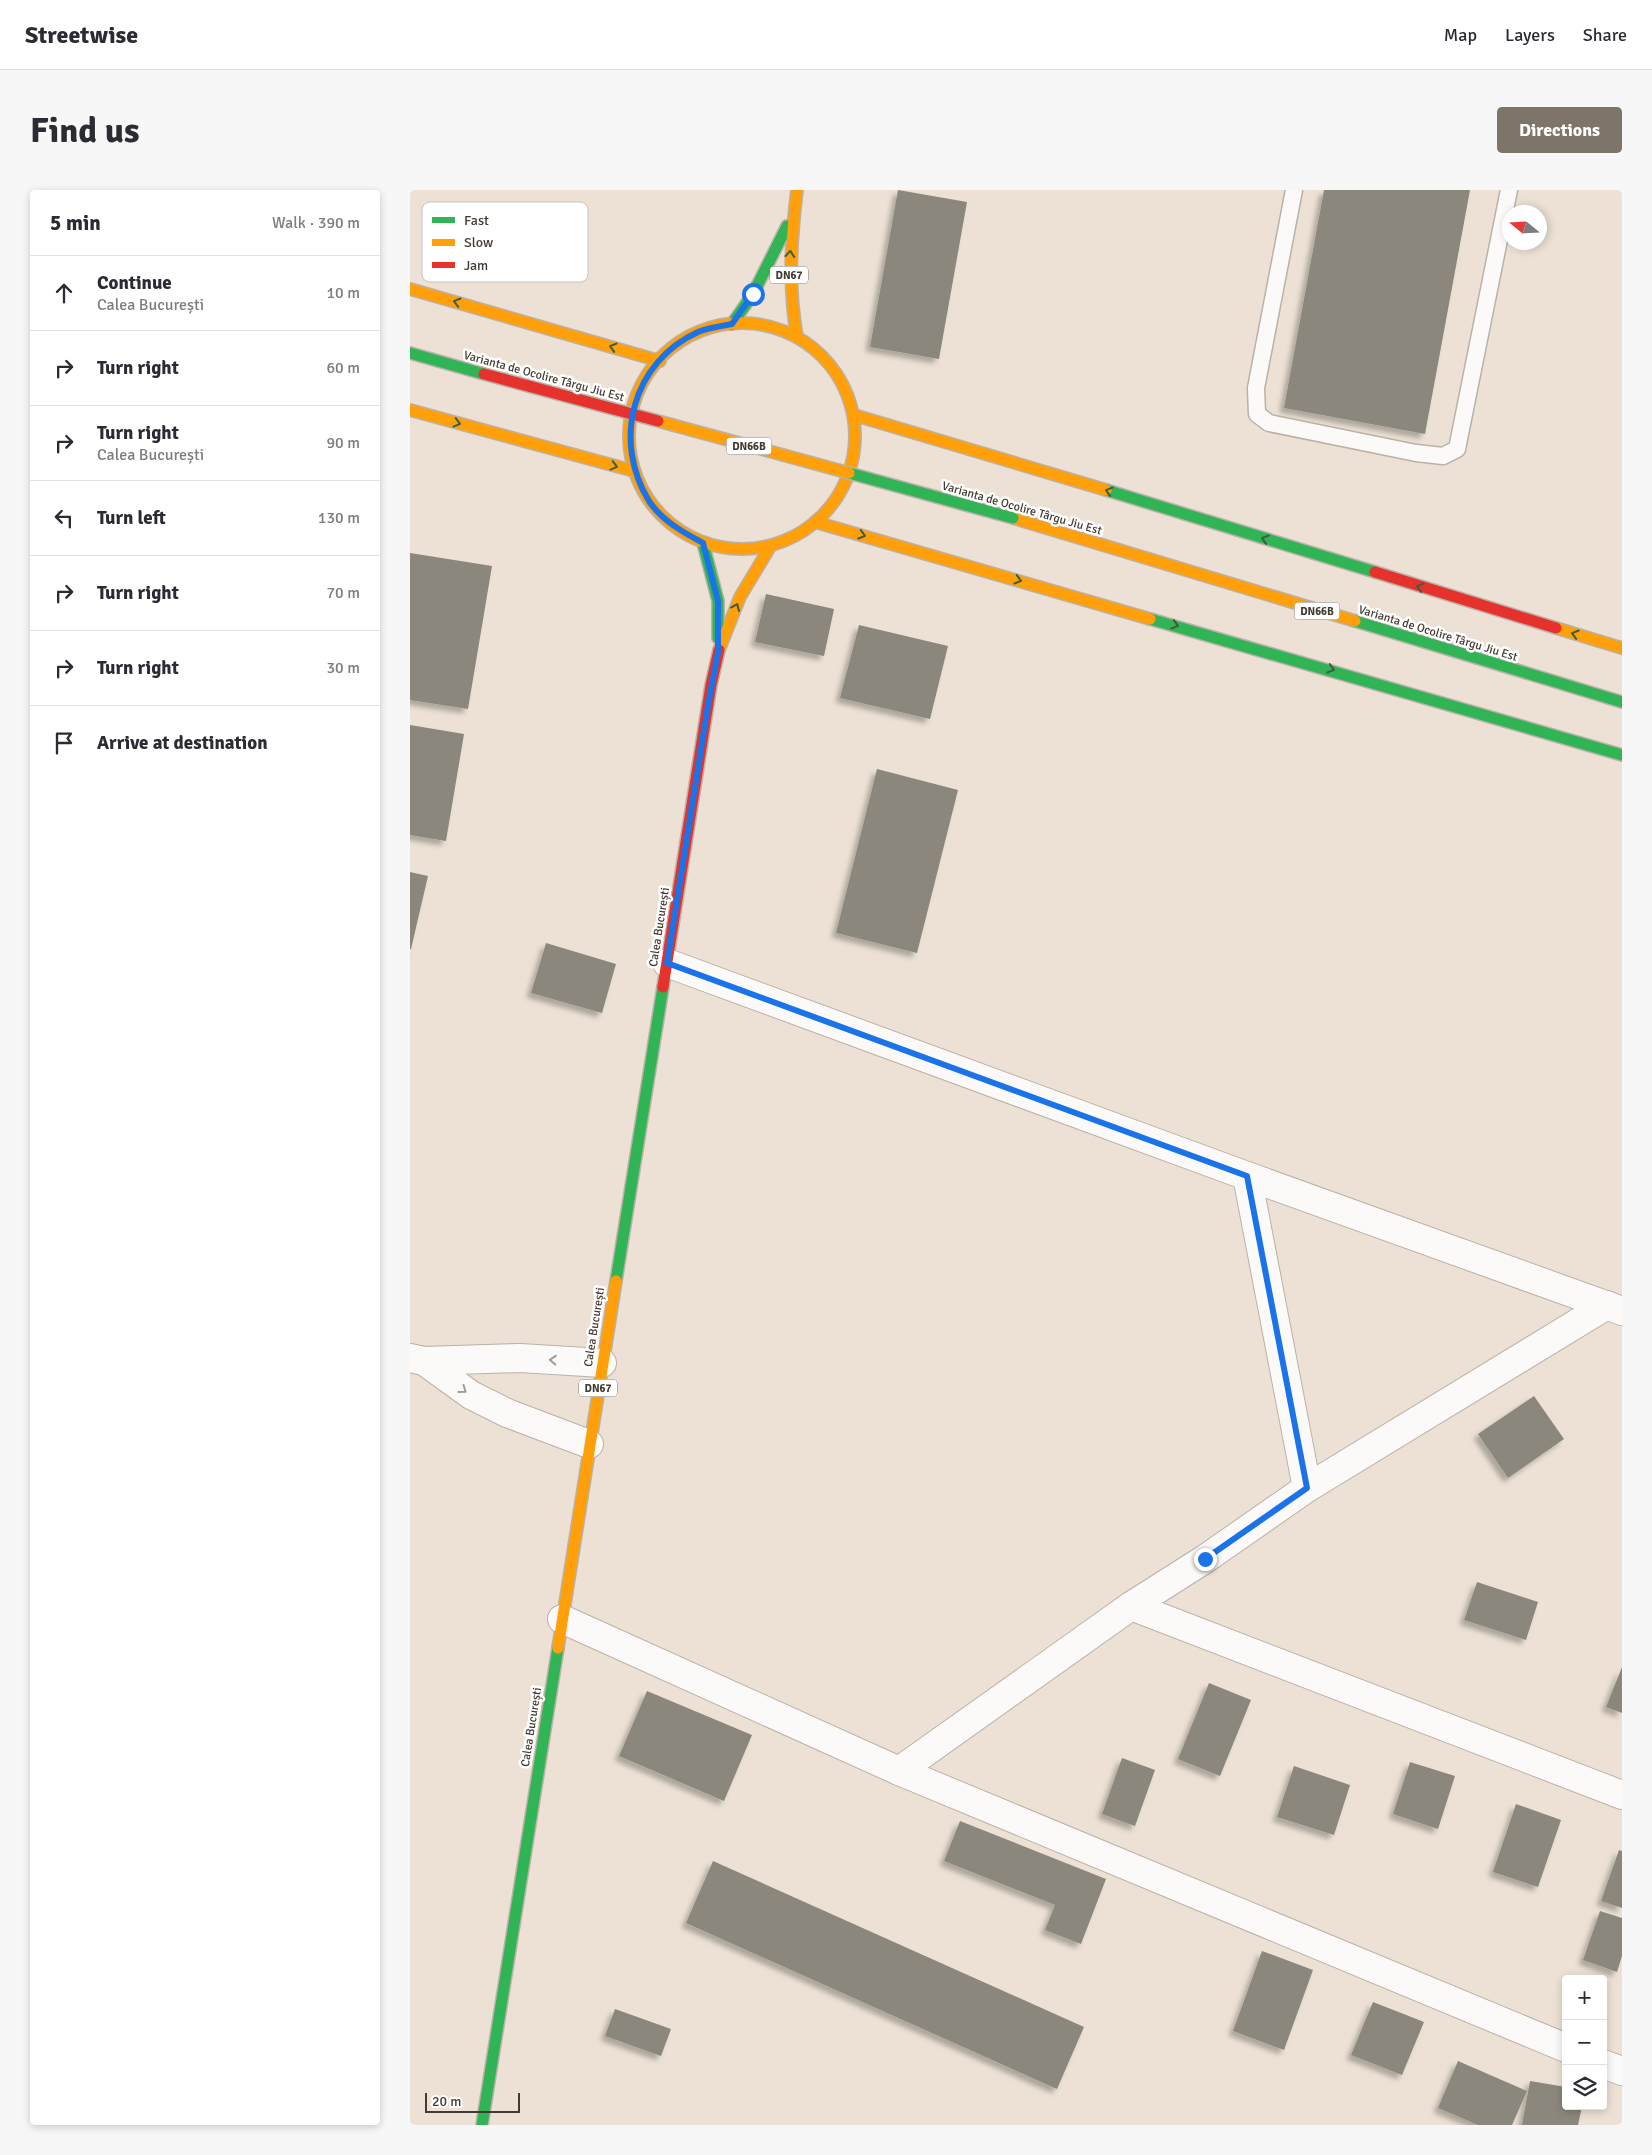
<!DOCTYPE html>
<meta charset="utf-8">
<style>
:root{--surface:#fff;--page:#f7f7f7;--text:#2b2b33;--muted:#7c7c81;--line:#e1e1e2;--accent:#7e756a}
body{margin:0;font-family:Signika,sans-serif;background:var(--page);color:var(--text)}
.controls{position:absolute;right:15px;bottom:15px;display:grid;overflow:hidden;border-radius:5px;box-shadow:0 2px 8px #0003}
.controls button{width:45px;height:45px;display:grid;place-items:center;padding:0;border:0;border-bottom:1px solid var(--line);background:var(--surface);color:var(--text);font:25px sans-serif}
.compass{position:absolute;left:1092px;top:15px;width:45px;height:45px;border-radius:50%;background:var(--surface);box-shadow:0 2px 8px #0003;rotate:288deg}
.scale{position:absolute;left:15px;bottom:12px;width:95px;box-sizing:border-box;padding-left:5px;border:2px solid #433b31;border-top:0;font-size:14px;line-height:18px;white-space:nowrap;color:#433b31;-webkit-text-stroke:4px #fff;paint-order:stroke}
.stop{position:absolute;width:15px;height:15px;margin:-11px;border:4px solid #1a73e8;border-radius:50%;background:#fff}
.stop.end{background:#1a73e8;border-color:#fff;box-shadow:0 1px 5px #0008}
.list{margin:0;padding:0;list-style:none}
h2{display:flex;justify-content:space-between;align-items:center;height:65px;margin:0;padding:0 20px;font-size:21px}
h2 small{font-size:16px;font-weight:400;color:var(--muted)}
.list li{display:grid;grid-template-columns:32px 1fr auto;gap:15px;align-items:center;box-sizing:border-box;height:75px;padding:0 20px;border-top:1px solid var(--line)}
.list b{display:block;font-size:19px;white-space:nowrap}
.list p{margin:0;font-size:16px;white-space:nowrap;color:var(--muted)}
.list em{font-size:16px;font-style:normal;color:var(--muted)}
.icon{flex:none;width:28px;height:28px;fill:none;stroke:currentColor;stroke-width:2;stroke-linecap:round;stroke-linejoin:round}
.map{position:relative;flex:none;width:1212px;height:1935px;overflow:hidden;border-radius:5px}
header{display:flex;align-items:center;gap:30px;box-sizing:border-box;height:70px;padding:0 25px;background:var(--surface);border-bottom:1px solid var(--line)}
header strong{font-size:24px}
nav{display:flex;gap:28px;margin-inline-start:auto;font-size:18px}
.intro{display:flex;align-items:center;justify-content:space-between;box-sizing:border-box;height:120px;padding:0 30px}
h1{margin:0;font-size:35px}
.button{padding:12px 22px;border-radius:5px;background:var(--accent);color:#fff;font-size:18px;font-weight:700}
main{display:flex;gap:30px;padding:0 30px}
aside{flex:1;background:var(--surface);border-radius:5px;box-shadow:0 2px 8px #0003}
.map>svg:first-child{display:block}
</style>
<header>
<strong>Streetwise</strong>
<nav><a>Map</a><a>Layers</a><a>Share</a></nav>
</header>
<div class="intro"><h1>Find us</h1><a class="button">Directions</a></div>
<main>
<aside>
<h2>5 min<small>Walk · 390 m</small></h2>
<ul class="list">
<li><svg class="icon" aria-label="ahead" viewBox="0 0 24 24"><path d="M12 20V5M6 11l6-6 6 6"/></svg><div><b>Continue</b><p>Calea București</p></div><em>10 m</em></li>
<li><svg class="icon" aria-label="right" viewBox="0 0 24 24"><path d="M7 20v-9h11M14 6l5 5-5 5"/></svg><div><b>Turn right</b></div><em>60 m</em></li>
<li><svg class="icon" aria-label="right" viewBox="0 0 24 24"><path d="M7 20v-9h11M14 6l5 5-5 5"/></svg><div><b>Turn right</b><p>Calea București</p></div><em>90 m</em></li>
<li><svg class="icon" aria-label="left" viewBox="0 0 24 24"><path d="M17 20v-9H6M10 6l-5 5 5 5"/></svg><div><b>Turn left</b></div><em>130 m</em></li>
<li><svg class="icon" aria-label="right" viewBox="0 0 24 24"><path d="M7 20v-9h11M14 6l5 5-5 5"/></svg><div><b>Turn right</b></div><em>70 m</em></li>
<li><svg class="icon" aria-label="right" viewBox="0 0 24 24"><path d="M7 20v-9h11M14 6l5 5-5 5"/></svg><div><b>Turn right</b></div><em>30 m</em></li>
<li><svg class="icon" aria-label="arrive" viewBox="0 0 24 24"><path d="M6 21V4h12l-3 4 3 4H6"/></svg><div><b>Arrive at destination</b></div></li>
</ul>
</aside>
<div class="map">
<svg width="1212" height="1935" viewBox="0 0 1212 1935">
<defs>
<filter id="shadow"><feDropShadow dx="-4.5" dy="4.5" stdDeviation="2.5" flood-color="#0004"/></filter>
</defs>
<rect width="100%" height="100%" fill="#ece1d4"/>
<g fill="#8c877c" filter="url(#shadow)">
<path d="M488 0 557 12 529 169 460 157Z"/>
<path d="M914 0H1060L1015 244 874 218Z"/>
<path d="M0 363 82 376 58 519 0 510Z"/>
<path d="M356 404 424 419 414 466 345 452Z"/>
<path d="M449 435 538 456 520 529 430 508Z"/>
<path d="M0 535 54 544 36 651 0 645Z"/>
<path d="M467 579 548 600 507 763 426 743Z"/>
<path d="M0 682 18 686 1 759H0Z"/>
<path d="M136 753 206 774 192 823 121 803Z"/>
<path d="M1124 1206 1154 1249 1098 1288 1068 1244Z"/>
<path d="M1067 1392 1128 1412 1116 1450 1054 1430Z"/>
<path d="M1212 1477V1523L1196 1517Z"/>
<path d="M799 1493 841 1510 810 1586 768 1569Z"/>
<path d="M237 1501 342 1545 314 1611 209 1566Z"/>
<path d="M712 1568 745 1580 725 1636 692 1624Z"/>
<path d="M1000 1572 1045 1586 1028 1639 983 1624Z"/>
<path d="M884 1576 940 1595 924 1645 867 1627Z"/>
<path d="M1106 1614 1151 1630 1128 1697 1083 1682Z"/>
<path d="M550 1631 696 1689 671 1754 635 1740 645 1715 534 1671Z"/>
<path d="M1209 1660 1212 1661V1718L1191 1711Z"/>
<path d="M303 1671 674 1837 647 1899 276 1733Z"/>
<path d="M1190 1721 1212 1728V1766L1207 1782 1173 1770Z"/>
<path d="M852 1761 903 1780 874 1860 823 1841Z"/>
<path d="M963 1812 1014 1832 992 1885 941 1865Z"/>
<path d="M205 1819 261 1839 251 1866 195 1846Z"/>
<path d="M1048 1871 1117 1901 1102 1935H1068L1028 1918Z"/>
<path d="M1120 1891 1156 1897V1916H1172L1168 1935H1112Z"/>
</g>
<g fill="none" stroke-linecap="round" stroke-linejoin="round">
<g stroke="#bab1a7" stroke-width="19">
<path id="lane" d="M884 0 846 198 847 224 859 233 1006 263 1033 266 1047 259 1099 0"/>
</g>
<g stroke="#bab1a7" stroke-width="30">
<g id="street">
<path d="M257 773 837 986 1212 1121"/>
<path d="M837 986 897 1298"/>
<path d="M0 1168 14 1171 110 1168 192 1173"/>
<path d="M14 1171 61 1205 97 1223 179 1254"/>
<path d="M721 1416 1212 1605"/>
<path d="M152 1429 489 1581 1156 1858"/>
<path d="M489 1581 721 1416 795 1369 897 1298 1197 1115"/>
<path d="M1193 1874 1212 1881"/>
</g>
</g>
<g stroke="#bab1a7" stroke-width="14">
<g id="fast">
<path d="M322 134 343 104 377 36"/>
<path d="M0 163 74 184"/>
<path d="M696 300 965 382"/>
<path d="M293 353 308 411V448"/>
<path d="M740 429 1212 565"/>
<path d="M945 431 1212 512"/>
<path d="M206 1091 253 797"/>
<path d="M72 1935 148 1458"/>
</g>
</g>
<g stroke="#bab1a7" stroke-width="14">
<g id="slow">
<path d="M387 0C381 50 378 97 387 147"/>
<path d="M0 99 250 171"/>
<circle cx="332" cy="246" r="113"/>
<path d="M0 220 224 281"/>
<path d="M444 225 696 300"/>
<path d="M603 328 945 431"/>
<path d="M405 332 740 429"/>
<path d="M1146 438 1212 458"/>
<path d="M309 460 330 407 360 357"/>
<path d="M148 1458 206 1091"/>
</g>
</g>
<g stroke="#bab1a7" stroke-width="14">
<g id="jam">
<path d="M965 382 1146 438"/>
<path d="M253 797 301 495 309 460"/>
</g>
</g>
<use href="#lane" stroke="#fcfaf9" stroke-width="16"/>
<use href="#street" stroke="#fcfaf9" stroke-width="28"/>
<use href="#fast" stroke="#30b455" stroke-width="11"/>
<use href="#slow" stroke="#ff9f0a" stroke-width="11"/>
<use href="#jam" stroke="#e5322d" stroke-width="11"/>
<g stroke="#bab1a7" stroke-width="14" stroke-linecap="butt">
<path id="fast-bridge" d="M439 283 603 328"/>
</g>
<g stroke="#bab1a7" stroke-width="14" stroke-linecap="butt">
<path id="slow-bridge" d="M248 231 439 283"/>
</g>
<g stroke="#bab1a7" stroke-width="14" stroke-linecap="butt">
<path id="jam-bridge" d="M74 184 248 231"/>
</g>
<use href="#fast-bridge" stroke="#30b455" stroke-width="11"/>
<use href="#slow-bridge" stroke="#ff9f0a" stroke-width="11"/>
<use href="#jam-bridge" stroke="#e5322d" stroke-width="11"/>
</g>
<defs><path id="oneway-chevron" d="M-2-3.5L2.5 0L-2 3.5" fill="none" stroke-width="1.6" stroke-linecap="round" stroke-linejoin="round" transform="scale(1.25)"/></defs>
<g stroke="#3d5f3c">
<use href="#oneway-chevron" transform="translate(380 64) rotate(-85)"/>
<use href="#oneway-chevron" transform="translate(47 112) rotate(-164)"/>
<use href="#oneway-chevron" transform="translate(203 157) rotate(-164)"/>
<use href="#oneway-chevron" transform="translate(47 233) rotate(15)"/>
<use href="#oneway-chevron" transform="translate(204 276) rotate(15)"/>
<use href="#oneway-chevron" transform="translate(699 301) rotate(-163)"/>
<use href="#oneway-chevron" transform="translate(452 345) rotate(16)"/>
<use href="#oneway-chevron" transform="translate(855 349) rotate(-163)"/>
<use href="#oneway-chevron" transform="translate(608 390) rotate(16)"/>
<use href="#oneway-chevron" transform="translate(1010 397) rotate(-163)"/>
<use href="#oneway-chevron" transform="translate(326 417) rotate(-67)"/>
<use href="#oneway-chevron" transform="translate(765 435) rotate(16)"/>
<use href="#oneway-chevron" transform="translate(1165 444) rotate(-163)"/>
<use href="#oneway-chevron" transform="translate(921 479) rotate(16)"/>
</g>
<g stroke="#a09a95">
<use href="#oneway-chevron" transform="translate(143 1170) rotate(-176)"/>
<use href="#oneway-chevron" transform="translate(53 1200) rotate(36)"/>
</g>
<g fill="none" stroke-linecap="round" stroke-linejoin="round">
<path stroke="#1a73e8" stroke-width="6" d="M343 104 322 134C311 136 298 138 288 142 222 172 202 251 239 311 252 331 273 342 293 353L308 411V462L298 515 257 773 837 986 897 1298 795 1369"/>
</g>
<g text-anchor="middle" stroke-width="5" stroke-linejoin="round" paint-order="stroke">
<g fill="#fff" stroke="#7b766f" stroke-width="1">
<rect x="360" y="76.5" width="38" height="17" rx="4"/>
<rect x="316.5" y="247.5" width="45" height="17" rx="4"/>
<rect x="884.5" y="412.5" width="45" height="17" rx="4"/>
<rect x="169" y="1189.5" width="38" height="17" rx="4"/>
</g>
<g font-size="11" font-weight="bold" fill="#433b31">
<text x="379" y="89">DN67</text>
<text x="339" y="260">DN66B</text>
<text x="907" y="425">DN66B</text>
<text x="188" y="1202">DN67</text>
</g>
<g font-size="12" fill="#433b31" stroke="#fff">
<text transform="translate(134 186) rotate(15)" y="4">Varianta de Ocolire Târgu Jiu Est</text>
<text transform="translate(612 318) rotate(16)" y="4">Varianta de Ocolire Târgu Jiu Est</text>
<text transform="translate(1028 443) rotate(17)" y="4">Varianta de Ocolire Târgu Jiu Est</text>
<text transform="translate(249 737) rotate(-81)" y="4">Calea București</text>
<text transform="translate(184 1137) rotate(-81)" y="4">Calea București</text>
<text transform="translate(121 1537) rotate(-81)" y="4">Calea București</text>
</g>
</g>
<rect x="12" y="12" width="166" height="80" rx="8" fill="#fff" stroke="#c7c4c1" stroke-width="1"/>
<rect x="22" y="27" width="23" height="6" fill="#30b455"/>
<rect x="22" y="49" width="23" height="7" fill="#ff9f0a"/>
<rect x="22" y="72" width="23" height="6" fill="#e5322d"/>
<g font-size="14" fill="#433b31">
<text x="54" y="35">Fast</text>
<text x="54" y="57">Slow</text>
<text x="54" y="80">Jam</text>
</g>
</svg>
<div class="controls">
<button>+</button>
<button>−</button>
<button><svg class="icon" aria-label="layers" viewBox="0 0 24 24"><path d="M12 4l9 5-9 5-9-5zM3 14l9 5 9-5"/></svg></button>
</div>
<svg class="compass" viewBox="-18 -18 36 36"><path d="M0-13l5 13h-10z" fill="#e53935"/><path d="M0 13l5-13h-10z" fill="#7c7c81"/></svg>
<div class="scale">20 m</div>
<div class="stop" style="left:343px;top:104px"></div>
<div class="stop end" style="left:795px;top:1369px"></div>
</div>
</main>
